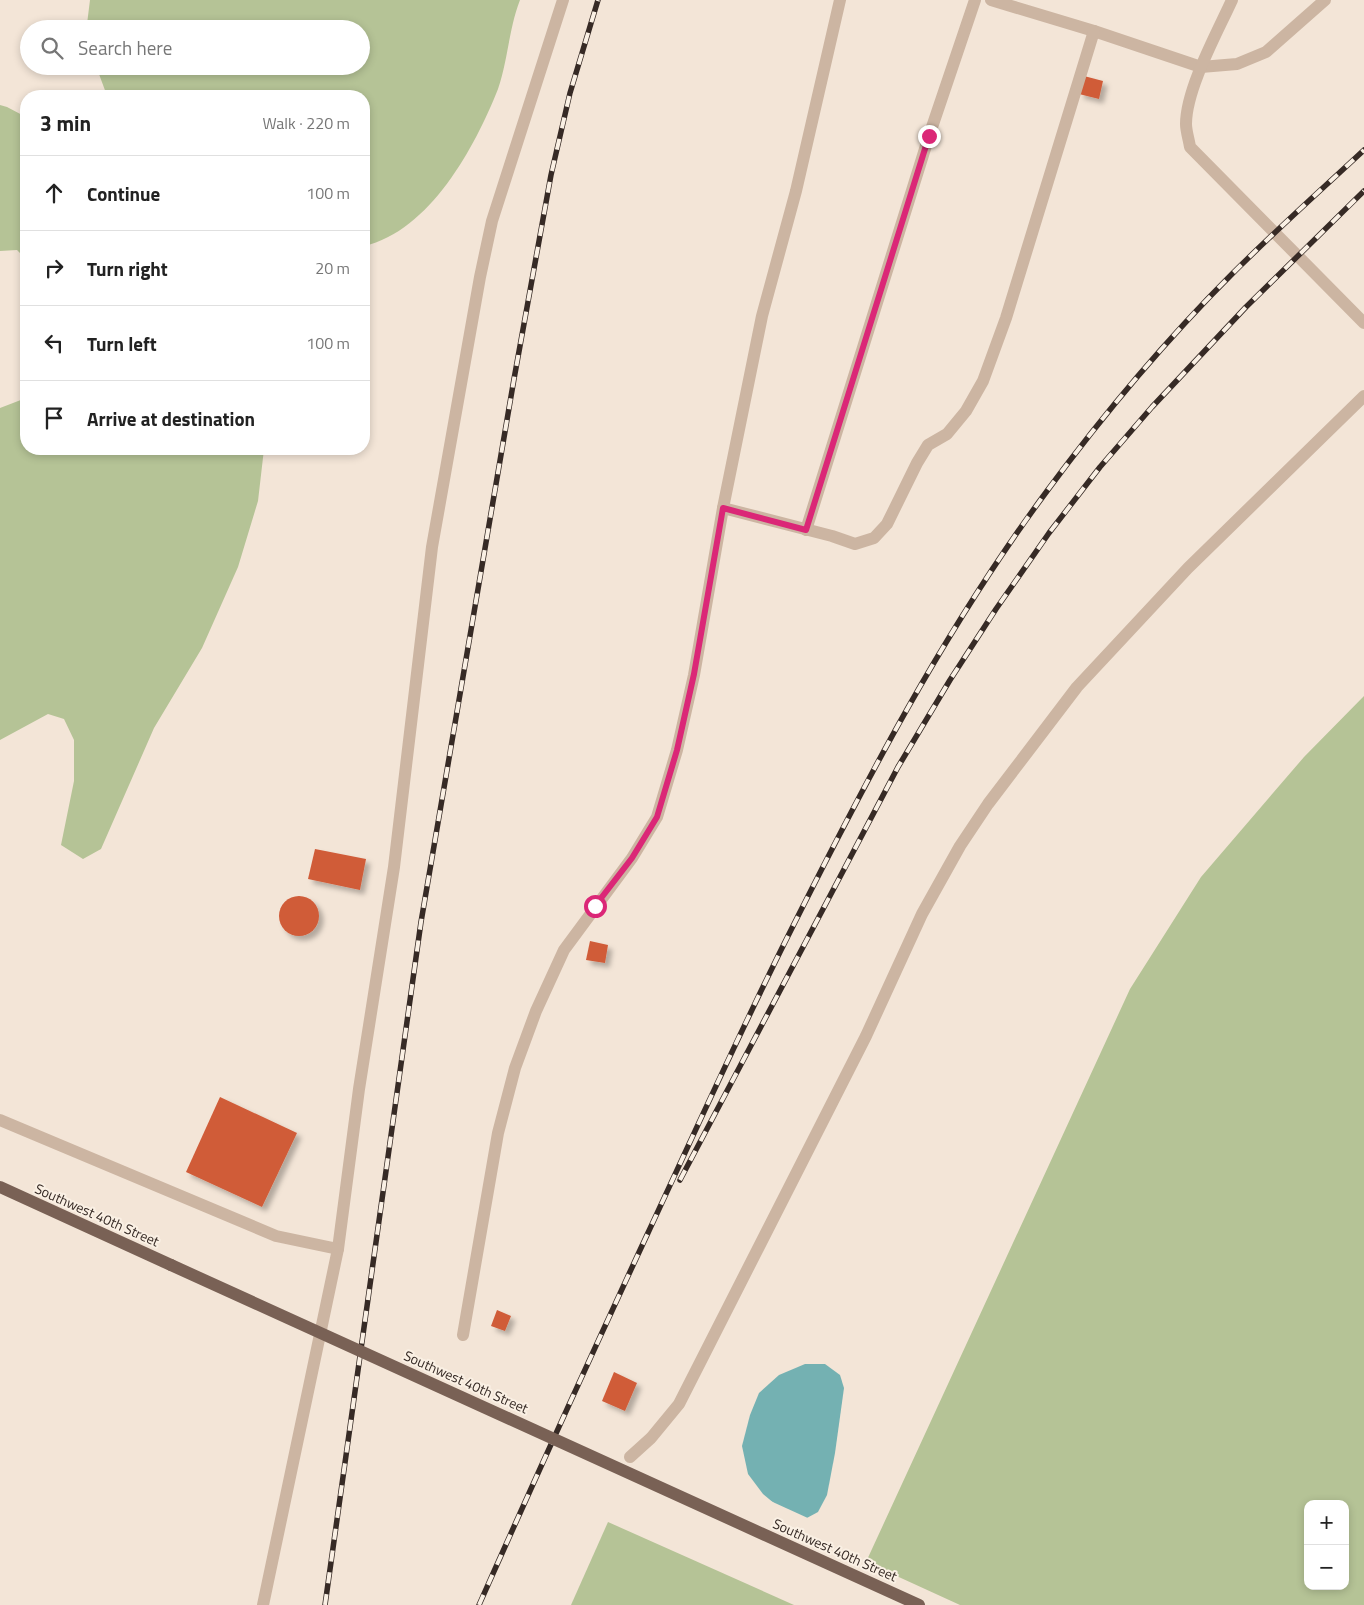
<!DOCTYPE html>
<meta charset="utf-8">
<style>
:root{--surface:#fff;--page:#f2f2f2;--text:#222;--muted:#767676;--line:#e0e0e0}
body{margin:0;font-family:"Titillium Web",sans-serif;background:var(--page);color:var(--text)}
.controls{position:absolute;right:15px;bottom:15px;display:grid;overflow:hidden;border-radius:10px;box-shadow:0 2px 8px #0003}
.controls button{width:45px;height:45px;display:grid;place-items:center;padding:0;border:0;border-bottom:1px solid var(--line);background:var(--surface);color:var(--text);font:25px sans-serif}
.stop{position:absolute;width:15px;height:15px;margin:-11px;border:4px solid #db2777;border-radius:50%;background:#fff}
.stop.end{background:#db2777;border-color:#fff;box-shadow:0 1px 5px #0008}
.list{margin:0;padding:0;list-style:none}
h2{display:flex;justify-content:space-between;align-items:center;height:65px;margin:0;padding:0 20px;font-size:21px}
h2 small{font-size:16px;font-weight:400;color:var(--muted)}
.list li{display:grid;grid-template-columns:32px 1fr auto;gap:15px;align-items:center;box-sizing:border-box;height:75px;padding:0 20px;border-top:1px solid var(--line)}
.list b{display:block;font-size:19px;white-space:nowrap}
.list em{font-size:16px;font-style:normal;color:var(--muted)}
.icon{flex:none;width:28px;height:28px;fill:none;stroke:currentColor;stroke-width:2;stroke-linecap:round;stroke-linejoin:round}
.map{position:relative;flex:none;width:1364px;height:1605px;overflow:hidden}
.search{position:absolute;background:var(--surface);box-shadow:0 2px 8px #0003;left:20px;top:20px;width:350px;height:55px;display:flex;align-items:center;gap:12px;box-sizing:border-box;padding:0 18px;border-radius:28px;color:var(--muted);font-size:19px}
.panel{position:absolute;background:var(--surface);box-shadow:0 2px 8px #0003;left:20px;top:90px;width:350px;height:365px;border-radius:20px}
.map>svg:first-child{display:block}
</style>
<div class="map">
<svg width="1364" height="1605" viewBox="0 0 1364 1605">
<defs>
<filter id="shadow"><feDropShadow dx="4.5" dy="4.5" stdDeviation="2.5" flood-color="#0004"/></filter>
</defs>
<rect width="100%" height="100%" fill="#f3e5d7"/>
<g fill="#b5c396" fill-rule="evenodd">
<path d="M90 0H520C509 28 508 60 498 89 475 147 430 231 364 246V96H105L106 93 96 66H361V29H88L87 24Z"/>
<path d="M0 105 7 107 26 117V259L17 250 0 251Z"/>
<path d="M26 398V449H264L258 501 238 567 202 648 154 728 101 849 83 859 61 845 74 781V740L64 719 48 714 0 740V408Z"/>
<path d="M1364 696V1605H960L866 1562 1130 989 1201 877 1304 757ZM1308 1504H1345V1586H1308Z"/>
<path d="M608 1522 794 1605H571Z"/>
</g>
<path fill="#74b1b2" d="M805 1364H825L840 1375 844 1388 835 1453 827 1495 818 1512 805 1519 787 1514 763 1494 748 1474 742 1446 750 1415 759 1393 779 1375Z"/>
<path fill="#f3e5d7" d="M764 1498 810 1519 805 1521 786 1516Z"/>
<g fill="#d05b38" filter="url(#shadow)">
<path d="M1084 76 1103 81 1099 99 1079 94Z"/>
<path d="M315 849 366 859 360 890 308 879Z"/>
<circle cx="299" cy="916" r="20"/>
<path d="M590 941 608 945 605 963 586 960Z"/>
<path d="M220 1097 297 1133 262 1207 186 1172Z"/>
<path d="M497 1310 511 1316 505 1331 491 1326Z"/>
<path d="M614 1372 637 1383 625 1411 602 1401Z"/>
</g>
<g fill="none" stroke-linecap="round" stroke-linejoin="round">
<g stroke="#ccb5a2" stroke-width="12">
<path d="M991 0 1094 31 1201 67 1237 64 1266 52 1325 0"/>
<path d="M1232 0C1217 33 1186 89 1186 124 1186 131 1189 140 1190 147L1364 323"/>
<path d="M723 508 832 536 855 544 874 538 887 524 917 463 928 445 947 434 966 411 983 381 1006 318 1094 31"/>
<path d="M806 530 929 136 975 0"/>
<path d="M0 1120 276 1236 338 1249 359 1089 394 867 432 547 480 277 492 221 563 0"/>
<path d="M463 1335 498 1133 515 1068 536 1011 564 950 632 858 657 817 677 750 694 675 723 508 762 316 796 191 840 0"/>
<path d="M630 1457 651 1438 679 1404 866 1036 922 914 960 846 988 804 1077 687 1188 568 1364 396"/>
<path d="M263 1605 338 1249"/>
</g>
<path stroke="#796155" stroke-width="12" d="M0 1187 171 1265"/>
<g stroke="#362a25" stroke-width="5.5">
<g id="rail">
<path d="M680 1180 898 767 950 680 996 609 1049 533 1100 467 1152 407 1246 307 1364 191"/>
<path d="M325 1605 421 922 514 379 551 175 570 93 598 0"/>
<path d="M479 1605C534 1481 590 1358 647 1235 693 1136 738 1036 787 938 864 784 944 630 1047 491 1103 415 1165 341 1232 274 1275 231 1320 191 1364 150"/>
</g>
</g>
<use href="#rail" stroke="#faf0e4" stroke-width="4" stroke-dasharray="11" stroke-linecap="butt"/>
<path stroke="#796155" stroke-width="12" d="M171 1265 919 1605"/>
</g>
<g fill="none" stroke-linecap="round" stroke-linejoin="round">
<path stroke="#db2777" stroke-width="6" d="M595 906 632 858 657 817 677 750 694 674 723 508 806 530 929 136"/>
</g>
<g text-anchor="middle" stroke-width="4" stroke-linejoin="round" paint-order="stroke">
<g font-size="14" fill="#362a25" stroke="#faf0e4">
<text transform="translate(97 1215) rotate(24)" y="5">Southwest 40th Street</text>
<text transform="translate(466 1382) rotate(24)" y="5">Southwest 40th Street</text>
<text transform="translate(835 1550) rotate(24)" y="5">Southwest 40th Street</text>
</g>
</g>
</svg>
<div class="controls">
<button>+</button>
<button>−</button>
</div>
<div class="stop" style="left:595px;top:906px"></div>
<div class="stop end" style="left:929px;top:136px"></div>
<div class="search"><svg class="icon" aria-label="search" viewBox="0 0 24 24"><circle cx="10" cy="10" r="6"/><path d="M15 15l6 6"/></svg>Search here</div>
<section class="panel">
<h2>3 min<small>Walk · 220 m</small></h2>
<ul class="list">
<li><svg class="icon" aria-label="ahead" viewBox="0 0 24 24"><path d="M12 20V5M6 11l6-6 6 6"/></svg><div><b>Continue</b></div><em>100 m</em></li>
<li><svg class="icon" aria-label="right" viewBox="0 0 24 24"><path d="M7 20v-9h11M14 6l5 5-5 5"/></svg><div><b>Turn right</b></div><em>20 m</em></li>
<li><svg class="icon" aria-label="left" viewBox="0 0 24 24"><path d="M17 20v-9H6M10 6l-5 5 5 5"/></svg><div><b>Turn left</b></div><em>100 m</em></li>
<li><svg class="icon" aria-label="arrive" viewBox="0 0 24 24"><path d="M6 21V4h12l-3 4 3 4H6"/></svg><div><b>Arrive at destination</b></div></li>
</ul>
</section>
</div>
